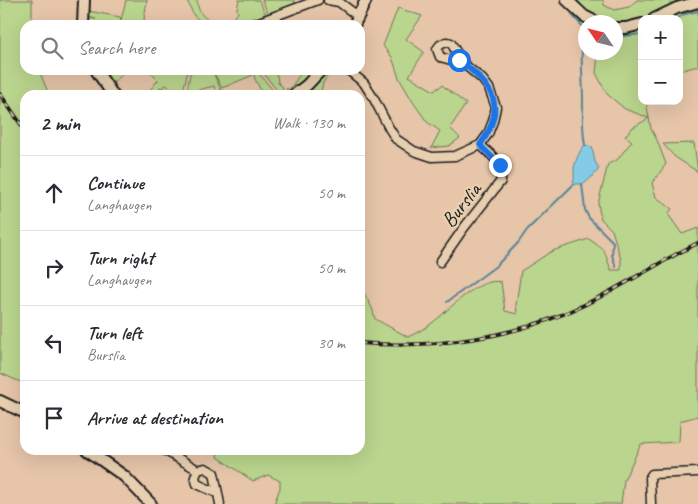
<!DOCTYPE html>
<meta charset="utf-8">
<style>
:root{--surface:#fff;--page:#f2f2f3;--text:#2b2b33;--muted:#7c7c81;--line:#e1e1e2}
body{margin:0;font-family:Caveat,sans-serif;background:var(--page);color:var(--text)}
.controls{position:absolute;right:15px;top:15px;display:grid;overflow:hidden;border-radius:10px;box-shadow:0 5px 20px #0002}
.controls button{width:45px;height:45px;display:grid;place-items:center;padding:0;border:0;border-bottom:1px solid var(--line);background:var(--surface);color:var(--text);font:25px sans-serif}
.compass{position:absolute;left:578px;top:15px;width:45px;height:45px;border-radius:50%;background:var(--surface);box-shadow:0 5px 20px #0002;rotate:305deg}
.stop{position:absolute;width:15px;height:15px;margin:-11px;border:4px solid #1a73e8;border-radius:50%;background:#fff}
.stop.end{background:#1a73e8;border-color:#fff;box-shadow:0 1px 5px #0008}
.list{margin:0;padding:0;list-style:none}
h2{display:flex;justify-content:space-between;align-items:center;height:65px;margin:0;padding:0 20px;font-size:21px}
h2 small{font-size:16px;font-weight:400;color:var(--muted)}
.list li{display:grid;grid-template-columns:32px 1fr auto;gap:15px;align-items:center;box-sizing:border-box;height:75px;padding:0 20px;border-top:1px solid var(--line)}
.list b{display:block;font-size:19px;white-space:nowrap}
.list p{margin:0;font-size:16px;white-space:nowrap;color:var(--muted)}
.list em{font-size:16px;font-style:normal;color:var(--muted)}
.icon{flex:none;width:28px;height:28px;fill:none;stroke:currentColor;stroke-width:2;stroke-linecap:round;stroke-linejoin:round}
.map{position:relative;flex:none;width:698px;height:504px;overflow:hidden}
.search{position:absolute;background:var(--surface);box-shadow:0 5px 20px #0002;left:20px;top:20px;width:345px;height:55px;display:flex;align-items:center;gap:12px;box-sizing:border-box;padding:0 18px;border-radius:15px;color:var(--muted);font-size:19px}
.panel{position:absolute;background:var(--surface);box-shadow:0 5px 20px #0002;left:20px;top:90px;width:345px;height:365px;border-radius:15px}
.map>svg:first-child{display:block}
</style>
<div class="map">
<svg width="698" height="504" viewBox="0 0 698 504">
<rect width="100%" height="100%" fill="#e6c5a9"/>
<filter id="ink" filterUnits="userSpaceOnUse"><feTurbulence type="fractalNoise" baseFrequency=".02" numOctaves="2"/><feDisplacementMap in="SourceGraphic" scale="10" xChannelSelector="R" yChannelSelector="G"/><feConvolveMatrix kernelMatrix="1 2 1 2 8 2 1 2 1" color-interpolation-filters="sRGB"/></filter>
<g filter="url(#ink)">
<g fill="#bad58d" stroke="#6b7854">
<path d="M0 0H32V25H25V70H39L49 95H25V384L0 373Z"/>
<path d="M126 0H147L144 19 146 25H87V18L96 19 87 17 88 11 120 17 121 20Z"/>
<path d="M187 0H197C198 16 208 23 223 22L226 25H205L194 16Z"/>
<path d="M239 0H259L266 15 265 17 245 25H232L231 20 238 13 237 9Z"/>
<path d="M262 0H294L295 4 269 15Z"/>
<path d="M577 0H603L604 5 614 10 629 7 637 0H698V66L679 71V19H642V101H646L651 129 657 140 666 164 652 183 656 197 672 209 668 214 682 234 698 228V416L680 421 679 442 641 444 624 480 621 504H274L280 488V481L268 475 253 481 218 457 216 450H360V317H362L365 314 360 311V286L372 308 375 319 408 337C416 333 425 329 432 323 448 311 479 276 501 282L505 311 517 314 516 305 521 271 552 251 589 239 604 250 611 270H621V260L612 230 601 219 598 204 608 164 617 160 632 141 625 136 632 128 649 118 625 109 607 94 596 73 598 53 616 52V22H591L587 11Z"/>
<path d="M398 8 422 16 406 39 424 52 409 76 434 91 442 85 466 104 450 128 460 138 449 146 431 148 440 131 427 122 413 102 399 78 392 57 383 46Z"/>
<path d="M108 70H127L111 85 102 73Z"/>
<path d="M148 70H188L182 95H174L176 90 165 85 163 88 160 87 159 95H146L158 80Z"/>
<path d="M191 70H218L213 72 223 95H216L214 86 190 92V95H186Z"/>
<path d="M220 70H248L253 75 222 88 214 73Z"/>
<path d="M251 70 257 71 276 94 263 95 254 77 255 74Z"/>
<path d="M261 70H270L277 75 278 83 283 87 281 93H279Z"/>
<path d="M303 70H318L290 95H284L287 88 289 90Z"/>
<path d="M329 70H331L323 83 320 95H303Z"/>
<path d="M694 143 698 172 675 157 663 144Z"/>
</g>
<path fill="#84cbe5" stroke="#5a8595" d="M585 145 592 147 595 162 599 168 596 173 584 184H576L572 186C575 180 574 177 574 170 574 164 580 149 585 145Z"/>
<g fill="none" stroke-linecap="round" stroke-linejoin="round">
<g stroke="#5a8595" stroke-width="2">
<path d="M572 15 586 30"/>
<path d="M676 19 685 14 698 11"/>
<path d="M583 36 584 30"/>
<path d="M616 37 642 34"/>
<path d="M582 46C581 65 583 83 583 101 583 116 582 130 585 145"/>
<path d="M582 184 585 210 589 218 613 242 612 255 616 267"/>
<path d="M447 302 496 266 518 243 527 230 572 186"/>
</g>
<g stroke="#1c1c1c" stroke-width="11">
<g id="street">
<path d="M328 0 339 2 359 17"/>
<path d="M251 25 318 0"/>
<path d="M348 70 364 83 374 99 389 128 396 139 414 151 432 157 455 156 480 145 488 134 493 121 496 107 489 88 482 79 459 60 457 53 451 43 446 42 440 45 437 49 440 57 451 60H459"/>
<path d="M440 262 463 229 501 181C502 162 494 157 480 145"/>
<path d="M164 450 198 470"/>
<path d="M217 493 197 484 195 477 198 470 205 468 214 473 220 504"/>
<path d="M651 504 650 477 652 474 698 472"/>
</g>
</g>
<g stroke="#1c1c1c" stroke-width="14">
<g id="secondary">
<path d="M567 0 584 16 596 22"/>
<path d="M654 19 677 8 698 2"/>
<path d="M83 25 84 0"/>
<path d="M354 25 366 0"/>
<path d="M616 28H626L642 24"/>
<path d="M96 70 113 95"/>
<path d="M294 95 307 85 321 70"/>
<path d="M0 401 25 413"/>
<path d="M87 450 124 476 151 504"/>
</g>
</g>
<use href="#street" stroke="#e7cfb0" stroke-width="8"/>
<use href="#secondary" stroke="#e7cfb0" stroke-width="10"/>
<g stroke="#1c1c1c" stroke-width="4">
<g id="rail">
<path d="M0 94 25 130"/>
<path d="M360 343C435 349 515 338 584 305 623 286 659 262 698 243"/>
</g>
</g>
<use href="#rail" stroke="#e7cfb0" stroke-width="2" stroke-dasharray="5.5" stroke-linecap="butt"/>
</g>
</g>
<g fill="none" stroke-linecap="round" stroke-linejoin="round" filter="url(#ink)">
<path stroke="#1a73e8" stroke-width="6" d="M459 60C493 86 508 106 480 145L500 165"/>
</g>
<g text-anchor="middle" stroke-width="5" stroke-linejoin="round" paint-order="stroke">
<g font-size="21" fill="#1c1c1c" stroke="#e7cfb0">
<text transform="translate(461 205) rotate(-52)" y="7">Burslia</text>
</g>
</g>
</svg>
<div class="controls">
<button>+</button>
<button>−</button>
</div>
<svg class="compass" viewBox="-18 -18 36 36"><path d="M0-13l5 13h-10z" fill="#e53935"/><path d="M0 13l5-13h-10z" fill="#7c7c81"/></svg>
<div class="stop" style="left:459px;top:60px"></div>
<div class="stop end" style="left:500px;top:165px"></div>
<div class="search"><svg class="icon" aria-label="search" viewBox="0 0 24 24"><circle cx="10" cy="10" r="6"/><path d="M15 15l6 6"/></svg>Search here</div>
<section class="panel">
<h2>2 min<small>Walk · 130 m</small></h2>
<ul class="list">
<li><svg class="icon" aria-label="ahead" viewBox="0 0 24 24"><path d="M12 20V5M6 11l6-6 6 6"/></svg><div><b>Continue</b><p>Langhaugen</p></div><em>50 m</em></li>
<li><svg class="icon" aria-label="right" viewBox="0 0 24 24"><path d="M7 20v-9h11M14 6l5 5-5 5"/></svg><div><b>Turn right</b><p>Langhaugen</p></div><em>50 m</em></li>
<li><svg class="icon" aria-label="left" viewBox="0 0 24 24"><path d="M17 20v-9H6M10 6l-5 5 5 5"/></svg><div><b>Turn left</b><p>Burslia</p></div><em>30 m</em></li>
<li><svg class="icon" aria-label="arrive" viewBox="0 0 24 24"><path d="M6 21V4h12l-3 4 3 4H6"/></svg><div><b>Arrive at destination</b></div></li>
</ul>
</section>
</div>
